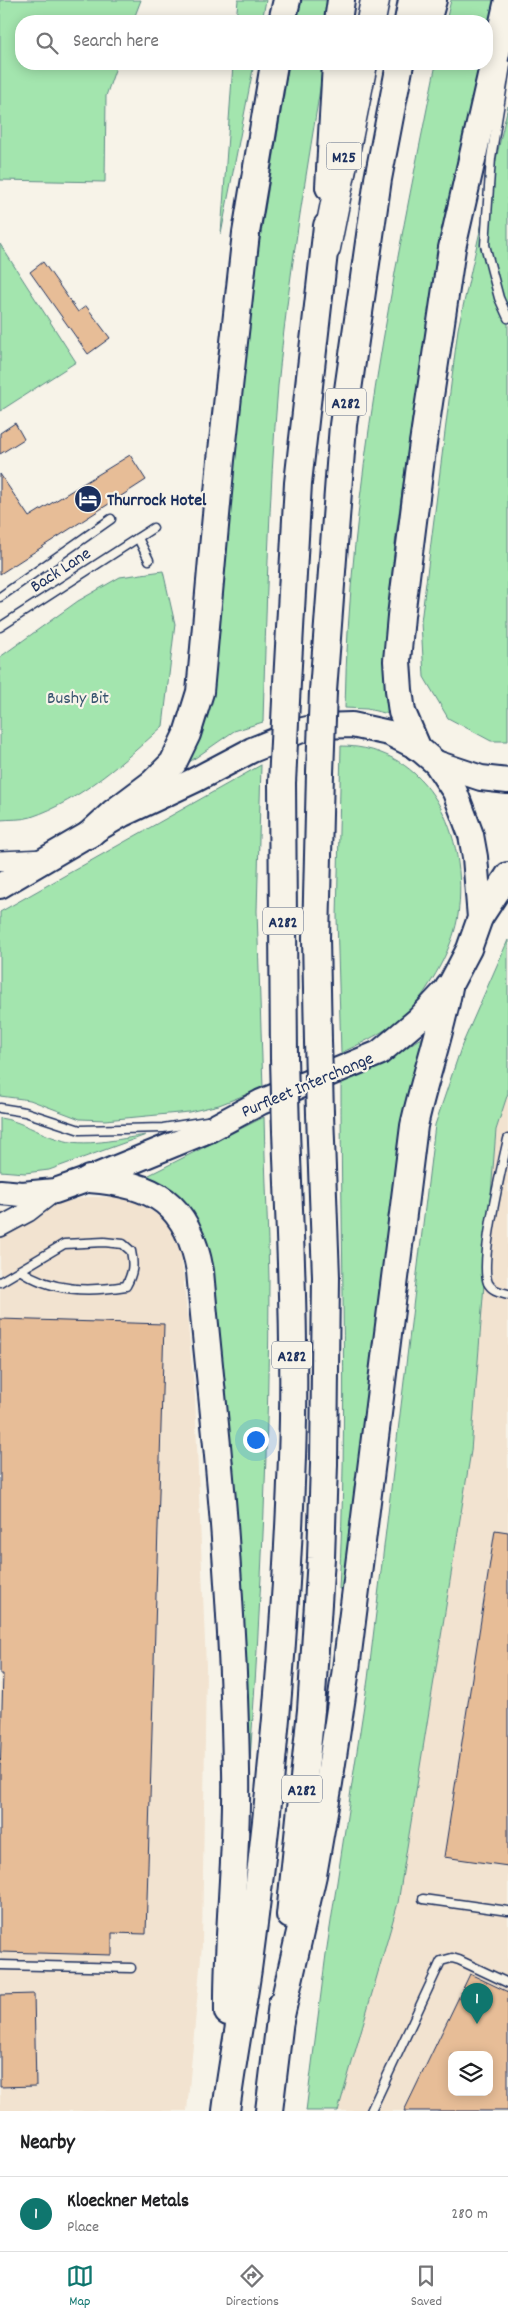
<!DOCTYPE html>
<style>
:root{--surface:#fff;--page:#f2f2f2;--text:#202124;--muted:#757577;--line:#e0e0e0;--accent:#0f766e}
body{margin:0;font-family:Dekko,sans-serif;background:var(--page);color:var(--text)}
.controls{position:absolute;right:15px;bottom:15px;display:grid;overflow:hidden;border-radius:10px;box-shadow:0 2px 12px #0003}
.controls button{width:45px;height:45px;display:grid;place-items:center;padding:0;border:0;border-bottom:1px solid var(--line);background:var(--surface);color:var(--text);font:25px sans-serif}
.you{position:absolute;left:255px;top:1439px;width:18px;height:18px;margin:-12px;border:4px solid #fff;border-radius:50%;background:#1a73e8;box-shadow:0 0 0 8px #1a73e833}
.badge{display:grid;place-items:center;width:32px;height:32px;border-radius:50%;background:var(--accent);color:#fff;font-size:16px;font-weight:700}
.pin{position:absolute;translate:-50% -41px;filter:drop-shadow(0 1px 2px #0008)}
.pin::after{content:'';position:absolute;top:26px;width:18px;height:15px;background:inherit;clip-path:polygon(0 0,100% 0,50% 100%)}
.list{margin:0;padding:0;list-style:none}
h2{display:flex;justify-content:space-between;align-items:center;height:65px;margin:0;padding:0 20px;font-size:21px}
h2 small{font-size:16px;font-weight:400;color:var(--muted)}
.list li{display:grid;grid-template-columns:32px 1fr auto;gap:15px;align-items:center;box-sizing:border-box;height:75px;padding:0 20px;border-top:1px solid var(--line)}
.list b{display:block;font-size:19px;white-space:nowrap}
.list p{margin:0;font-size:16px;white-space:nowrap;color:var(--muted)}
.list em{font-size:16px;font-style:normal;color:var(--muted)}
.icon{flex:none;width:28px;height:28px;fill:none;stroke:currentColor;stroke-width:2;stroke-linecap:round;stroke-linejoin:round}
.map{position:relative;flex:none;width:508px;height:2111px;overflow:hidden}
.search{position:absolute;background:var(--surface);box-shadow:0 2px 12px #0003;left:15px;right:15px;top:15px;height:55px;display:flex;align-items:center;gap:12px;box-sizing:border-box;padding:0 18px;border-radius:20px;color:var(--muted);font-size:19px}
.sheet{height:140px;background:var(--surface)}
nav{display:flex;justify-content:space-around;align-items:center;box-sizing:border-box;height:70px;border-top:1px solid var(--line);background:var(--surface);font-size:14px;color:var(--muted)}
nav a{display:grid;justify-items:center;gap:2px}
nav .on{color:var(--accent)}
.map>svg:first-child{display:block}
</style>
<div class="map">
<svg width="508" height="2111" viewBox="0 0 508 2111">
<rect width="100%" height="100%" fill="#f7f3e8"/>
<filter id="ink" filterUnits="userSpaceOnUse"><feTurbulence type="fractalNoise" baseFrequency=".02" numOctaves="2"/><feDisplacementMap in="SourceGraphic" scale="10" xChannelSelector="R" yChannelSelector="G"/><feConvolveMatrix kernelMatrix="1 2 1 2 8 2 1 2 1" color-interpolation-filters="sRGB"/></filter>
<g filter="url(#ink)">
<g fill="#f2e3d0" fill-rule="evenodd">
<path d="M508 1093V2111H338L398 1903 471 1451 496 1130ZM452 2055H489V2092H452Z"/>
<path d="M86 1197H127L162 1217 180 1242 195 1397 206 1667 202 1946 187 2111H0V1210L17 1213Z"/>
</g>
<g fill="#a3e5ae" stroke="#5f8a86">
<path d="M0 0H141L133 21H21V64H117L106 96 105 182 0 180Z"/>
<path d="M238 0H266L262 21H236Z"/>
<path d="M302 0H331L328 21H297Z"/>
<path d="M451 0H497L487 46V21H446Z"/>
<path d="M233 64H254L221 234Z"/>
<path d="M289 64H324C307 171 288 278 278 386 269 497 266 609 263 722L234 731 188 763 184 762 213 639 256 263Z"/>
<path d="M436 64H483L434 292 413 413 396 535 383 658 386 689 392 711 389 714 367 709 345 708C349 490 393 277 436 64Z"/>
<path d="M508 106V741H491L448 718 424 677 421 622 458 329Z"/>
<path d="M0 244 76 362 0 411Z"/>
<path d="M163 571 175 624 163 726C124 761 82 800 31 817 22 820 10 819 0 820V657L78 601 120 577Z"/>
<path d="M341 746C430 746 469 837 458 915 454 943 437 974 421 997 401 1025 370 1039 341 1053L337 917Z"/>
<path d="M261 765 257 911 263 1088 219 1105 189 1112 105 1120 80 1119 30 1100 0 1096V912Z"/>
<path d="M508 940V1093L496 1130 471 1451 398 1903 338 2111H306L326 1954 368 1679 435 1125 462 1045Z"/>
<path d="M425 1037 346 1590 339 1589C348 1420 341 1251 341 1082 363 1073 386 1064 405 1049 411 1045 418 1038 425 1037Z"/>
<path d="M264 1117C265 1172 268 1226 269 1280 269 1440 261 1600 250 1760H243L208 1253C201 1225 187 1203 164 1186 158 1182 152 1180 147 1176Z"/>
<path d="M0 1118C21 1121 38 1133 58 1139 85 1148 118 1139 146 1135L49 1170 25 1173 0 1171Z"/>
</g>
<g fill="#e7bd97" stroke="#1b2f5e" fill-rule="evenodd">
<path d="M43 262 78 312 86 306 110 338 88 354 30 272Z"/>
<path d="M15 423 24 439 0 454V433Z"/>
<path d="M130 455 146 480 0 574V474L29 517Z"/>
<path d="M0 1319 164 1324 146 1934 112 1933V1955L0 1952V1773L3 1674H0Z"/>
<path d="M495 1530 508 1532V1866L444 1857Z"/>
<path d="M470 1974 508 1992V2111H404ZM452 2055H489V2092H452Z"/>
<path d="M34 1994 36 2086 0 2087V1995Z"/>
</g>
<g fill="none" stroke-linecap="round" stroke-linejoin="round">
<g stroke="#1b2f5e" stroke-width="11">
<g id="service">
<path d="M506 65 491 158 485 245 499 298 508 318"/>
<path d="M138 538 149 560"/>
<path d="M0 597 111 519"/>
<path d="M0 627 153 528"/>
<path d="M0 1108 25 1112 80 1130 163 1128 207 1121"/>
<path d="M508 1139C502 1166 479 1261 488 1283 492 1291 501 1292 508 1294"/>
<path d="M0 1282 64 1244 104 1242 123 1244 131 1251C134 1265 133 1273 126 1286 89 1292 52 1292 20 1270"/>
<path d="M423 1899 508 1911"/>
<path d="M0 1965 131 1968"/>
<path d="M371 2111 441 1961 452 1958 459 1960 508 1983"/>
</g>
</g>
<g stroke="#1b2f5e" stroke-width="22">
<g id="tertiary">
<path d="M0 861 46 859"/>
<path d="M0 1227 28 1212 55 1191"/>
</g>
</g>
<g stroke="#1b2f5e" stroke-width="28">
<g id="primary">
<path d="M436 763 481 778 508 781"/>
<path d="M0 886 123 814 195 780 252 750 299 731 320 726 352 725 389 733 417 747 436 763 455 792 471 835 475 857 480 918 469 949 449 987 418 1020 379 1053 261 1102 209 1130 89 1179 55 1191 22 1194 0 1192"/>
<path d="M480 918 508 875"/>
</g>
</g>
<g stroke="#1b2f5e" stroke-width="30">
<g id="trunk">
<path d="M282 21 287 0"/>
<path d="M338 21 341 0"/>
<path d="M408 21 412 0"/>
<path d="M427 21 433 0"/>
<path d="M329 187 336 64"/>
<path d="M323 691 343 425 378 179 400 64"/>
<path d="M286 701 298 483 327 226"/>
<path d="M417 747 402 712 399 690 397 661 401 616 422 450 452 248 508 0"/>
<path d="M282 783 284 1058"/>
<path d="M89 835 113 813 153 783 173 763 187 734 200 692 221 460 246 233 274 64"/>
<path d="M318 1041 316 938 320 773"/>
<path d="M89 1179C155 1184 188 1203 200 1271 208 1365 220 1458 226 1553 231 1625 235 1698 236 1771 238 1852 227 1932 228 2012"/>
<path d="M290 1915 311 1710 321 1558 324 1464 326 1277 320 1114"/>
<path d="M280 2020 313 1875 329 1783 346 1669 414 1126C424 1079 441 1034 449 987"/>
<path d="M226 2111C232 2064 241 2017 248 1969 271 1800 286 1628 292 1457 296 1349 290 1240 286 1131"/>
<path d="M269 2111 282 2003"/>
</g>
</g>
<g stroke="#1b2f5e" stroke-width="31">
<g id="motorway">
<path d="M371 21 375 0"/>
<path d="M326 248 363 64"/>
</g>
</g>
<use href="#service" stroke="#f7f3e8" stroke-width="8"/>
<use href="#tertiary" stroke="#f7f3e8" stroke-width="19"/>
<use href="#primary" stroke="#f7f3e8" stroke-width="24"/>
<use href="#trunk" stroke="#f7f3e8" stroke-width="26"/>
<use href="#motorway" stroke="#f7f3e8" stroke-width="28"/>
<g stroke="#1b2f5e" stroke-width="30" stroke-linecap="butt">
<g id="trunk-bridge">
<path d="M320 773 323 691"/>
<path d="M282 783 286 701"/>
<path d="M318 1041 320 1114"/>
<path d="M284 1058 286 1131"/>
</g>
</g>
<use href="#trunk-bridge" stroke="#f7f3e8" stroke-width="26"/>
</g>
</g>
<defs>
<g id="hotel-disc" transform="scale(1.4375)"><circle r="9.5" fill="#1b2f5e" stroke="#f7f3e8"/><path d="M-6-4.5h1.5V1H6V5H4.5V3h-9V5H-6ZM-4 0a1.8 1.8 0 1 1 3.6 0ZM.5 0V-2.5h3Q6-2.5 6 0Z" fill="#fff"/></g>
</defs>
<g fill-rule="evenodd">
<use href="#hotel-disc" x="88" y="499"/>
</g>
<g text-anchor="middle" stroke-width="4.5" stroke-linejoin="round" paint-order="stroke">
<g fill="#f7f3e8" stroke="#5d6a87" stroke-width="1">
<rect x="326.5" y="142.5" width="35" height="27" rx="4"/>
<rect x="326" y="388.5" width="40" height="27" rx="4"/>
<rect x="263" y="907.5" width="40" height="27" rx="4"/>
<rect x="272" y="1341.5" width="40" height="27" rx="4"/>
<rect x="282" y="1775.5" width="40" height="27" rx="4"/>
</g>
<g font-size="16" font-weight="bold" fill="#1b2f5e">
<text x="344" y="162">M25</text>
<text x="346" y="408">A282</text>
<text x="283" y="927">A282</text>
<text x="292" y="1361">A282</text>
<text x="302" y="1795">A282</text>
</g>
<g font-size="18" font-weight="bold" fill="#1b2f5e" stroke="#f7f3e8" text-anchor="start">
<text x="107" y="505">Thurrock Hotel</text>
</g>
<g font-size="18" fill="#1b2f5e" stroke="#f7f3e8">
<text transform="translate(60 569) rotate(-33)" y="6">Back Lane</text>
<text transform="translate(307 1084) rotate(-23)" y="6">Purfleet Interchange</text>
</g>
<g font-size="18" fill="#36536e" stroke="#f7f3e8">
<text x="78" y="703">Bushy Bit</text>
</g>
</g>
</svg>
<div class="controls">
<button><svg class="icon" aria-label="layers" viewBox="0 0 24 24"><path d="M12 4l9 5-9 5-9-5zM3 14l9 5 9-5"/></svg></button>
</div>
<div class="you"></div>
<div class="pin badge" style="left:477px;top:2024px">1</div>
<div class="search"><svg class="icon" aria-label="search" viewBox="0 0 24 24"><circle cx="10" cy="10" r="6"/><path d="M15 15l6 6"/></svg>Search here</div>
</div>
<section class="sheet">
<h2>Nearby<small></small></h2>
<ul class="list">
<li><span class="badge">1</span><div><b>Kloeckner Metals</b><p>Place</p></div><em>280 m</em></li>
</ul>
</section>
<nav>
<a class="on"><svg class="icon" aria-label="map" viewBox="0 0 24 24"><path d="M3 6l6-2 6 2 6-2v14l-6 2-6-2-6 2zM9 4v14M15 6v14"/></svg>Map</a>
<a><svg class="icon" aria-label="directions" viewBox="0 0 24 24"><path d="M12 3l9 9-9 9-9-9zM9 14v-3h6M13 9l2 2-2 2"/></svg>Directions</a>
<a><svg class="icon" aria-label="saved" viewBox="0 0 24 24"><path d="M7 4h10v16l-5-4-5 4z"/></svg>Saved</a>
</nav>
